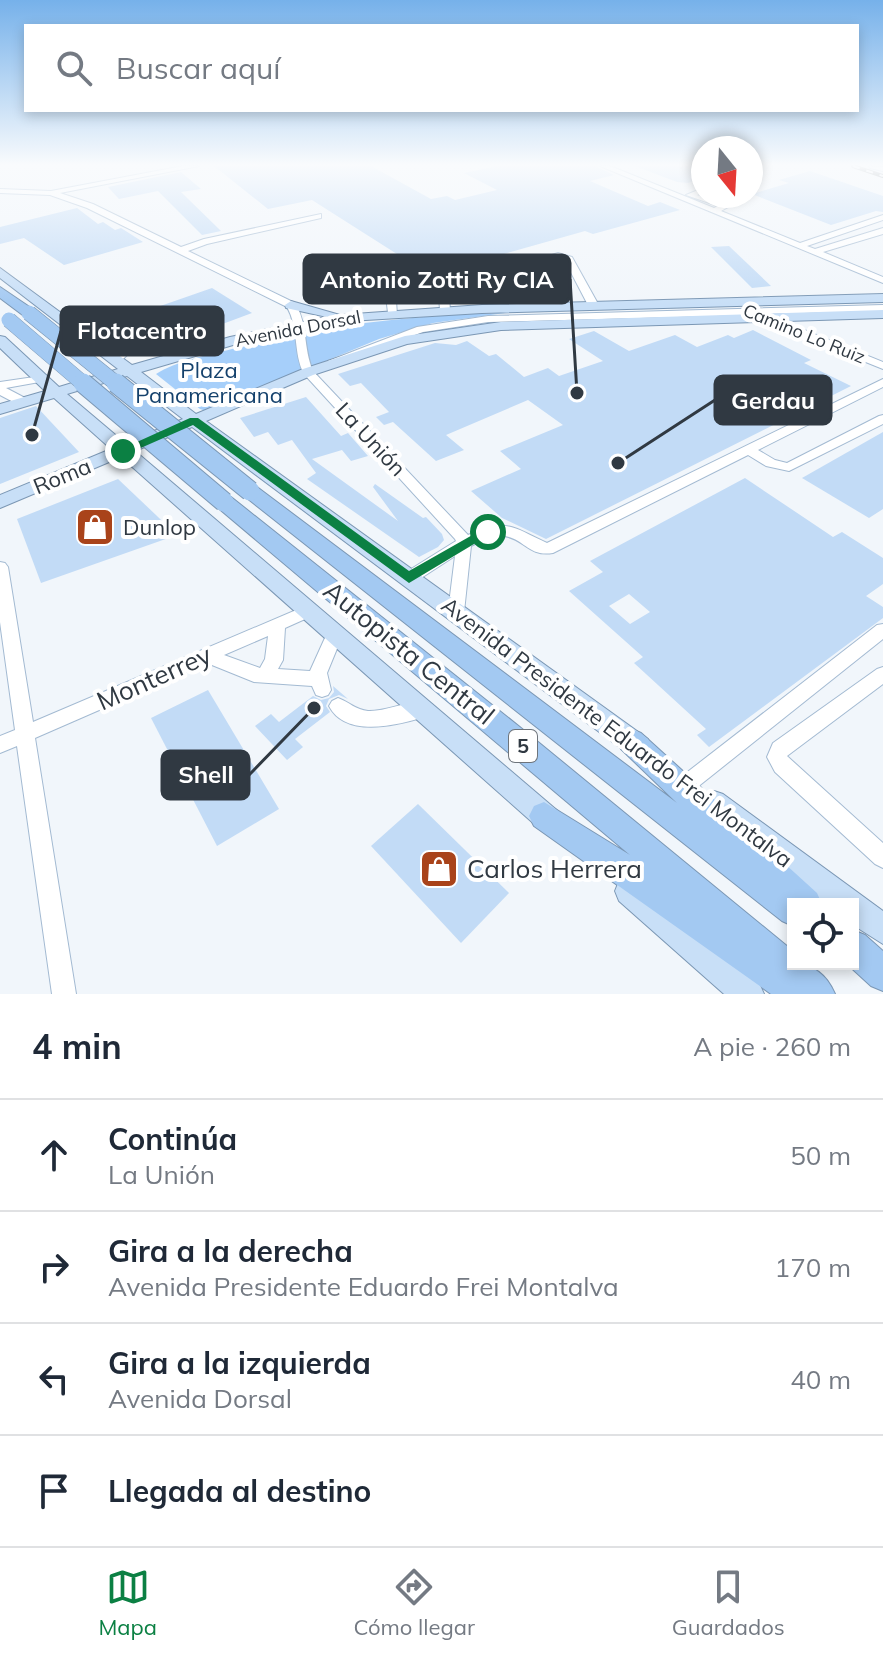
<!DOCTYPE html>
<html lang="es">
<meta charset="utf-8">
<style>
:root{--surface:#fff;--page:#f6f6f7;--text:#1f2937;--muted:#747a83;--line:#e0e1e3;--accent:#0b8043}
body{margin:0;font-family:Mulish,sans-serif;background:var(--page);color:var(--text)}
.controls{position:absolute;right:24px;bottom:24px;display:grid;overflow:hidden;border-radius:0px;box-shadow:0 4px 12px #0003}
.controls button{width:72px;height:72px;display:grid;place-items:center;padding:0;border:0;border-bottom:2px solid var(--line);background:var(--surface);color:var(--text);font:40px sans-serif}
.compass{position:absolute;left:691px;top:136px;width:72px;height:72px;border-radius:50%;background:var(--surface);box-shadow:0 4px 12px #0003;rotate:162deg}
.stop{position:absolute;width:24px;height:24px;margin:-18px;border:6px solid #0b8043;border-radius:50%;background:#fff}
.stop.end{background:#0b8043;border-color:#fff;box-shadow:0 2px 8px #0008}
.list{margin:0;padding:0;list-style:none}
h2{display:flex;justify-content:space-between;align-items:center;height:104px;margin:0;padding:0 32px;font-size:34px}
h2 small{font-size:26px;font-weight:400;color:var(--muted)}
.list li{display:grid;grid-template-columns:52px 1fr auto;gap:24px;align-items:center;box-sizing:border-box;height:112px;padding:0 32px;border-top:2px solid var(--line)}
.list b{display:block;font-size:30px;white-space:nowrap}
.list p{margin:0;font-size:26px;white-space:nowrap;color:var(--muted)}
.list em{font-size:26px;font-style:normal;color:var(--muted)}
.icon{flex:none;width:44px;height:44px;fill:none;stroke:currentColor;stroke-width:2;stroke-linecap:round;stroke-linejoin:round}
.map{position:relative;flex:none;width:883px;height:994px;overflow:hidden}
.search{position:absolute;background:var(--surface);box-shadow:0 4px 12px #0003;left:24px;right:24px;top:24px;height:88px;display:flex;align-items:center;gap:20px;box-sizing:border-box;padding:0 28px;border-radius:0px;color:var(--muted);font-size:30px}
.sheet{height:552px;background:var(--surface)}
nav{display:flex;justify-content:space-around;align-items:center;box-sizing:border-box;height:112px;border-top:2px solid var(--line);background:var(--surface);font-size:22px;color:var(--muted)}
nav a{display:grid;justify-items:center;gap:4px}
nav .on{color:var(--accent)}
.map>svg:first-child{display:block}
</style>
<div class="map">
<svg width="883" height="994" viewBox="0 0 883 994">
<rect width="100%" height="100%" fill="#f1f6fb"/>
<path fill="#a6cffa" d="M505 313 433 323 379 339 206 411 200 409 156 374C176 361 208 355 232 349 322 325 411 315 505 313Z"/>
<g fill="#c2dbf6" fill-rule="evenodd">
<path d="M214 166H371L431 199 447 196 455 200 497 190 464 173 498 166H595L614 175 590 181 648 206 660 202 680 210 593 234 585 231 430 275 312 200 268 209Z"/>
<path d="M635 166H703V178L688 183 677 182Z"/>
<path d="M810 171 883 196V212L876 211 831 225 752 194 789 183 779 180Z"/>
<path d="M181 172 201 189 181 192 221 231 202 235 158 191 119 199 108 187Z"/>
<path d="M77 208 98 224 103 222 115 230 121 228 143 242 64 265 24 238 0 244V227Z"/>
<path d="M729 246 771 286 752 288 711 247Z"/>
<path d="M212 288 252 313 185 338 146 311Z"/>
<path d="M753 330 811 360 804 363 851 386 546 539 502 518 471 491 521 469 500 451 563 425 528 400 446 435 464 450 436 461 393 422 384 425 376 417 389 412 361 383 350 386 338 374 435 343 456 345 467 341 489 356 496 354 524 377 548 368 559 376 603 361 569 339 594 331 629 351 675 335 697 347 728 335 734 338Z"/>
<path d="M306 397 341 436 348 433 368 456 351 461 342 450 312 459 398 521 373 487 375 484 423 518 426 517 442 534 444 540 438 547 419 557 307 479 316 473 292 440 278 445 268 432 254 437 240 418Z"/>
<path d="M36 406 79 452 0 484V418Z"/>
<path d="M883 432V509L869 518 802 478Z"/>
<path d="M745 478 833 537 842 532 883 558V584L866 596 883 607V618L709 747 697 735 706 729 634 663 643 657 569 591 603 572 590 561ZM629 594 650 612 630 624 609 606Z"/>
<path d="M118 479 177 535 41 583 17 519Z"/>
<path d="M333 686 348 699 339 695 329 699 326 706 330 712 295 739 303 747 287 760 255 726 271 714 279 722 313 696 321 700 329 698 334 692Z"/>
<path d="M208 690 279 809 217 846 151 718Z"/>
<path d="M418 804 509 893 461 943 371 846Z"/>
</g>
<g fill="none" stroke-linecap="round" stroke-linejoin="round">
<g stroke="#a3bad2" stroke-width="2">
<g id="minor">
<path d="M183 166H199L60 193 93 204 181 247 204 239 321 214V218L207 244 188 251 295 303C308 324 303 348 313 371L468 535C509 518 511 527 547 543L883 379V387L758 450 775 460 787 463 879 416 883 415V424L789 471 766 466 748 455 553 553C518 559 523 518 471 546L464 612 462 616 456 618 450 616 448 612 455 556 415 582H403L401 578 403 574 456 541 455 539 304 374C293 353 299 328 287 307L87 208 50 195 0 193V189L51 191Z"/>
<path d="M600 166H610L714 208 718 206 686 195 703 188V193L697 195 730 206 721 211 800 243 883 215V220L807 246 815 249 883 228V234L823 252 883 277V283Z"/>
<path d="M869 166 883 167V171L870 168Z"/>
<path d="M558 253 572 257 597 302 611 304V308L589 307 565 261 558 259 517 272 528 307 519 309 507 271 509 269Z"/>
<path d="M370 272H376L395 286 397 315 388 313 385 287 370 276Z"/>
<path d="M443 280 448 283 450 310 445 313 440 310 438 283Z"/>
<path d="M883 305V311L765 314 883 362V369L754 317 753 315 488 322 423 332 338 363 334 364 328 361 417 327 488 316Z"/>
<path d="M132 311 158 331 147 335 120 362H112V358L133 338 92 345 87 342 92 339 145 329 131 318 124 320 119 317Z"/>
<path d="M41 376 45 377V381L6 388 27 399 29 402 27 405H19L0 395V382Z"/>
<path d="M0 562 5 563 8 567 33 722 308 605 314 607 316 611 314 615 285 628 283 660 278 669 310 671 329 629 335 627 341 629 343 634 327 673 331 690 328 695 322 697 316 695 312 686 254 682 207 663 35 738 76 994H52L17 746 0 753V736L15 730 0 622ZM268 636 265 659 260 668 224 655Z"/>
<path d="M883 624V639L695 789 688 792 681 789 678 783 681 777 877 625Z"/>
<path d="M883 667V684L787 756 883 843V868L875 864 775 772 767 757 773 743 877 669Z"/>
<path d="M338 698C349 702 356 710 368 711 387 712 409 699 427 704L429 710 427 716C399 725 346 739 329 706L332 701Z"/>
</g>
</g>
<g stroke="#7b97b4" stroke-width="2">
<g id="major">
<path d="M0 268 132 365 230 337 327 317 286 308 285 305 291 301 340 315 482 305 883 294V302L482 313 349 321 233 345 141 372 196 414 303 369 405 336 501 322 883 310V318L501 330 407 344 313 375 206 421 648 739 651 747 648 755 639 758 630 755 192 427 135 451 559 812 563 821 559 830 550 834 541 830 121 457 0 508V495L111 449 54 398 0 414V404L45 391 0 348V336L5 337 59 387 118 369 0 278ZM127 376 183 419 125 443 67 394Z"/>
<path d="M714 791 723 794 883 911V944L853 925V904H826L705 812 701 803 705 794Z"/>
<path d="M629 877 639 881 759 983 764 994H724L619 901 615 891 619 881Z"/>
</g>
</g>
<g stroke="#7b97b4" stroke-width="2">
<g id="highway">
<path d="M0 287 34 310V316H24L0 298Z"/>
<path d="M250 485 257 487 677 803 621 749 617 741 621 733 631 729 641 733 817 893 822 904H793V926L782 921 243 495 240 491 243 487Z"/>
<path d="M224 495 231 497 521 728 793 951V964C813 964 827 975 835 994H771L534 826 529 816 534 806 544 802 630 855 217 507 214 502Z"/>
<path d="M853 930 865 935 883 951V991L871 986 847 964H853Z"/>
</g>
</g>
<use href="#minor" fill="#fff" fill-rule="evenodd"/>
<use href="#major" fill="#c8dff7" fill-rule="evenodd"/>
<use href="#highway" fill="#a3c9f2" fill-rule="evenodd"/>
<g stroke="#4b545c" stroke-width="4">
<path id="rail" d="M853 166 883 176"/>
</g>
<use href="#rail" stroke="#fff" stroke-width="2" stroke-dasharray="7" stroke-linecap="butt"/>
<g stroke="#7b97b4" stroke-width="16" stroke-linecap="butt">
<g id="highway-bridge-far1">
<path d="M29 313 118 385"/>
<path d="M9 320 85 385"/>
</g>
</g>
<g stroke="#7b97b4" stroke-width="21" stroke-linecap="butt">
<g id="highway-bridge">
<path d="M83 383 224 502"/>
<path d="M116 383 250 491"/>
</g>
</g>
<use href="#highway-bridge-far1" stroke="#a3c9f2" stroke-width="15"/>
<use href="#highway-bridge" stroke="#a3c9f2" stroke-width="19"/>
</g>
<linearGradient id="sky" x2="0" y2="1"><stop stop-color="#76b1ea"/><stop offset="0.54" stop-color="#f9fbfd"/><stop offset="1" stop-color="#f9fbfd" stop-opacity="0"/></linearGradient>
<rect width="883" height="305" fill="url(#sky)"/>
<path fill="#0b8043" d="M190 418H198L409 571 483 529H492L494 532 409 583 193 425 127 454 117 451Z"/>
<defs>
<g id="shop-square" transform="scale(2)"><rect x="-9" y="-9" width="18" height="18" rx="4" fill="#a9431a" stroke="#fff"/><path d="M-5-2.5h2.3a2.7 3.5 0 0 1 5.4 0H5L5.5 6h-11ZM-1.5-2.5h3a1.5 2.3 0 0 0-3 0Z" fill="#fff"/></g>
</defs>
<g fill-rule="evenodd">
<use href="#shop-square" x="95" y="527"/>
<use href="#shop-square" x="439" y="869"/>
</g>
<g text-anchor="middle" stroke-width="8" stroke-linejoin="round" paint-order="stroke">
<g font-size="18" fill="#303942" stroke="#fff">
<text transform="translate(298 329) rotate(-11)" y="6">Avenida Dorsal</text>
<text transform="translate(804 334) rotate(22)" y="6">Camino Lo Ruiz</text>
</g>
<rect fill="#fff" stroke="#6e747b" stroke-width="2" x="509" y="730" width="28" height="32" rx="6"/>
<g font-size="20" font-weight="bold" fill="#303942">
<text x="523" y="753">5</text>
</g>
<g font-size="22" fill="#14416c" stroke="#fff">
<text x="209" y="378">Plaza<tspan x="209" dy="25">Panamericana</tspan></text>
</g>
<g font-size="22" fill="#303942" stroke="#fff">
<text transform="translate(371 439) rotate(47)" y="8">La Unión</text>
<text transform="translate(62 476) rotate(-22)" y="8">Roma</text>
<text transform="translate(617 732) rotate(37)" y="8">Avenida Presidente Eduardo Frei Montalva</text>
</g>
<g font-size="22" fill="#303942" stroke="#fff" text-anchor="start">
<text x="123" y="535">Dunlop</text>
</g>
<g font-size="26" fill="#303942" stroke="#fff">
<text transform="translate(409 653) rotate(39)" y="9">Autopista Central</text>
<text transform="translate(154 678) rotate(-24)" y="9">Monterrey</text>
</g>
<g font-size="26" fill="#303942" stroke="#fff" text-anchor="start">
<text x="467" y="878">Carlos Herrera</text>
</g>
</g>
<path fill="none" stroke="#303942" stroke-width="3" d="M577 393L570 279M32 435L61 331M618 463L715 400M314 708L249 775"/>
<g fill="#303942" stroke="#fff" stroke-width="3">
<circle cx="577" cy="393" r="8"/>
<circle cx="32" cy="435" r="8"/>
<circle cx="618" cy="463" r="8"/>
<circle cx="314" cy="708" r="8"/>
</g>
<g fill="#303942" stroke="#303942" stroke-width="3">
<rect x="304" y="255" width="266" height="48" rx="8"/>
<rect x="61" y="307" width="162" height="48" rx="8"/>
<rect x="715" y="376" width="116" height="48" rx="8"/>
<rect x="162" y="751" width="87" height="48" rx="8"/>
</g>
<g font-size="24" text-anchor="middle" font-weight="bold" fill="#fff">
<text x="437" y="288">Antonio Zotti Ry CIA</text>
<text x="142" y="339">Flotacentro</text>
<text x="773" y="409">Gerdau</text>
<text x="206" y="783">Shell</text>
</g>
</svg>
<div class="controls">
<button><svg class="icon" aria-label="locate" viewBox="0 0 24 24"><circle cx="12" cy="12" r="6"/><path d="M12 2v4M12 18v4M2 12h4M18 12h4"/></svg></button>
</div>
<svg class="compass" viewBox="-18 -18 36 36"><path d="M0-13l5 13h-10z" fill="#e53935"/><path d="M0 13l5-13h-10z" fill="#747a83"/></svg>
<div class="stop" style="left:488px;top:532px"></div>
<div class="stop end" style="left:123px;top:451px"></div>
<div class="search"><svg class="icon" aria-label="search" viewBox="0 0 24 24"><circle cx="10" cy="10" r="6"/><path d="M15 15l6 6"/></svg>Buscar aquí</div>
</div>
<section class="sheet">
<h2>4 min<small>A pie · 260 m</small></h2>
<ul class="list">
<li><svg class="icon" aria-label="ahead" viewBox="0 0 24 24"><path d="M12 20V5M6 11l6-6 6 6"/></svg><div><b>Continúa</b><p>La Unión</p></div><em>50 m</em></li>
<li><svg class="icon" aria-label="right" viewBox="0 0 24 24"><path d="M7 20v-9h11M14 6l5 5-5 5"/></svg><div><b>Gira a la derecha</b><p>Avenida Presidente Eduardo Frei Montalva</p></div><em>170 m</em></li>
<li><svg class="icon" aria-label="left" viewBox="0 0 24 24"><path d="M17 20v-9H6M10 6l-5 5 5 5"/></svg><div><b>Gira a la izquierda</b><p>Avenida Dorsal</p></div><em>40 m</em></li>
<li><svg class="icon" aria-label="arrive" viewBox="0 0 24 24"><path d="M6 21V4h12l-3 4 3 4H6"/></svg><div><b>Llegada al destino</b></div></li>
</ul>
</section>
<nav>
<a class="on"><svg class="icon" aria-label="map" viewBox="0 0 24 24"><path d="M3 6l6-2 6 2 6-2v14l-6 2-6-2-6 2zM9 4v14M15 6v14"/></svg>Mapa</a>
<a><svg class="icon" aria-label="directions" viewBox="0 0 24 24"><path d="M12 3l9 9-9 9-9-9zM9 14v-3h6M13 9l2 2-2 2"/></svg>Cómo llegar</a>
<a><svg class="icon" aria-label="saved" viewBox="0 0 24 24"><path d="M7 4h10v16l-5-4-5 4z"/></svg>Guardados</a>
</nav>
